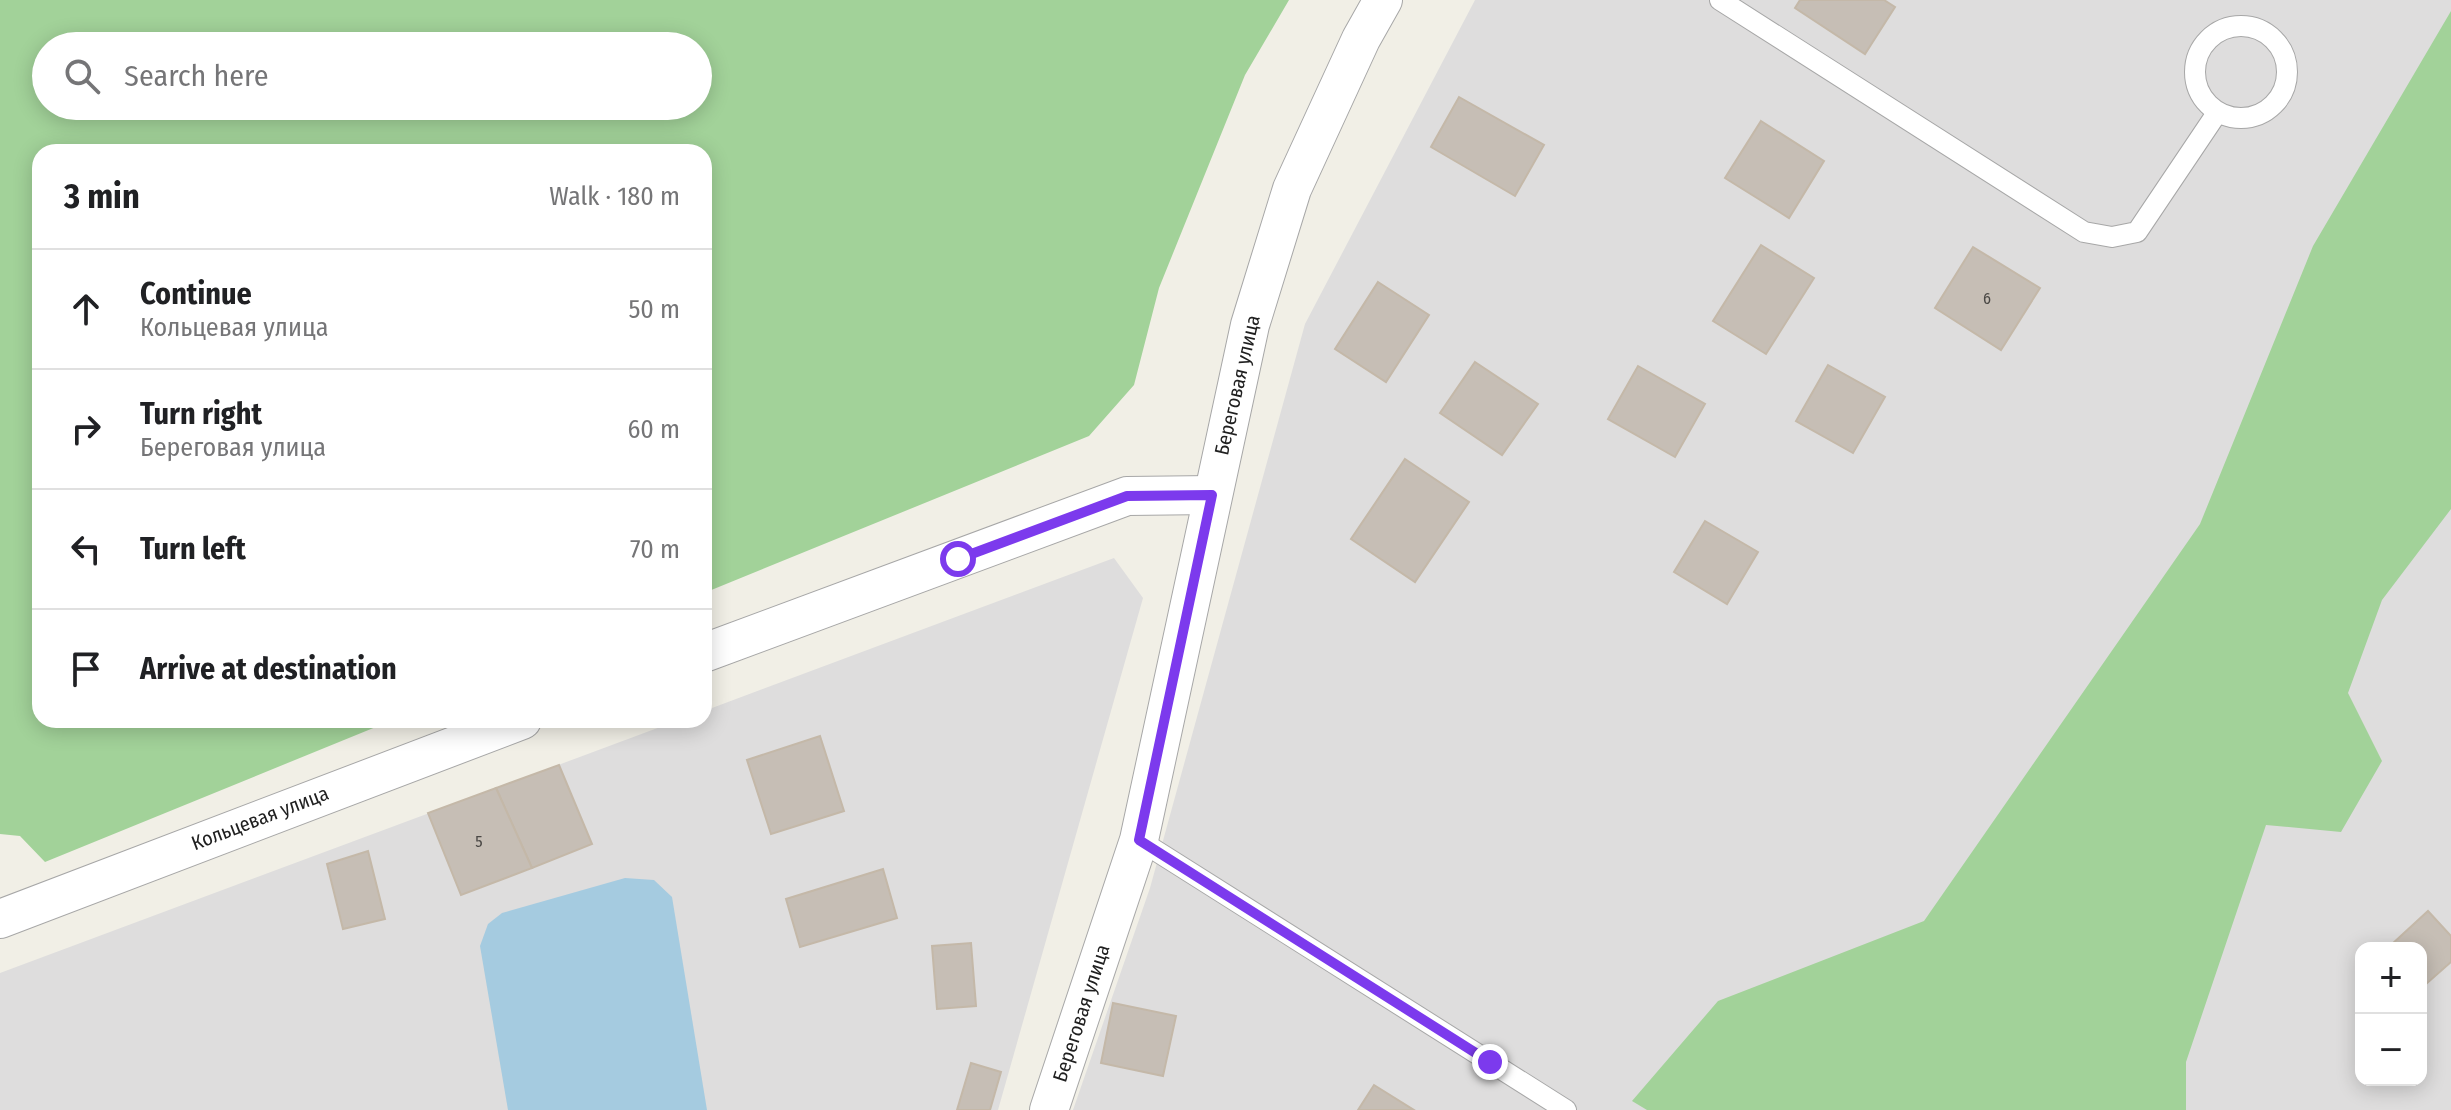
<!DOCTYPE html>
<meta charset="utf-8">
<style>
:root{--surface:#fff;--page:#f6f6f6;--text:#202124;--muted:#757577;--line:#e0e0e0}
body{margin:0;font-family:"Fira Sans Condensed",sans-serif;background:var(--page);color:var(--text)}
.controls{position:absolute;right:24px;bottom:24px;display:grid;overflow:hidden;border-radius:16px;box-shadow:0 4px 20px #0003}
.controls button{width:72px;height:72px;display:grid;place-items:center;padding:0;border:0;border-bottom:2px solid var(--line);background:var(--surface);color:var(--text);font:40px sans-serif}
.stop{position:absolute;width:24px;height:24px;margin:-18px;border:6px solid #7c3aed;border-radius:50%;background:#fff}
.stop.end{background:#7c3aed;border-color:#fff;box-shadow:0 2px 8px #0008}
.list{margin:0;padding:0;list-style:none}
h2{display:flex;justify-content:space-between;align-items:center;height:104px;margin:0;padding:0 32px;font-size:34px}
h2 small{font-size:26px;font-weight:400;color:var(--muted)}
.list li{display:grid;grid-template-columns:52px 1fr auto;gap:24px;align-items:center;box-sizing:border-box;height:120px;padding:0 32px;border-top:2px solid var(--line)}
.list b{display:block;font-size:30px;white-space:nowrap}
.list p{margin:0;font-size:26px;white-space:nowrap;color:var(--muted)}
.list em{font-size:26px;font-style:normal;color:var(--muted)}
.icon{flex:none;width:44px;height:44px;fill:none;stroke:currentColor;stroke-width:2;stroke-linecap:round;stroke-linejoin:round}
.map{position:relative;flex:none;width:2451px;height:1110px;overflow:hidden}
.search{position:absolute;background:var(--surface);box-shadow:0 4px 20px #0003;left:32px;top:32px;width:680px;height:88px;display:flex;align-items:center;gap:20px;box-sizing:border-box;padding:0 28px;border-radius:44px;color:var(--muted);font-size:30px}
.panel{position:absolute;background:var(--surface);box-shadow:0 4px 20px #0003;left:32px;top:144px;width:680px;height:584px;border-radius:24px}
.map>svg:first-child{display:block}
</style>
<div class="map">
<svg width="2451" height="1110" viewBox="0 0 2451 1110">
<rect width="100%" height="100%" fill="#f1efe6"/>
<g fill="#dedddd" fill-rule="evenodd">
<path d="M1475 0H2451V1110H1073L1150 888 1305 324ZM2361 948H2421V1080H2361Z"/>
<path d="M1114 558 1143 598 998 1110H0V973L679 720H704V711Z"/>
</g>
<g fill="#a2d299" fill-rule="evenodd">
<path d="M0 0H1289L1245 75 1159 288 1134 385 1089 436 704 593V152H40V720H393L45 862 20 836 0 834ZM46 46H698V106H46Z"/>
<path d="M2451 11V509L2382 600 2348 693 2382 761 2341 832 2266 825 2186 1062V1110H1647L1632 1101 1718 1001 1924 921 2200 524 2313 246Z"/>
</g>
<path fill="#a5cbe0" d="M625 878 654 880 672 897 707 1110H508L480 946 488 924 502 913Z"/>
<g fill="#c6beb5" stroke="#c4b8a8" stroke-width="2">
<path d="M1800 0H1884L1895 7 1865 54 1795 8Z"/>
<path d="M1459 97 1544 145 1515 196 1431 147Z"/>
<path d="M1761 121 1824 161 1789 218 1725 178Z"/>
<path d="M1761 245 1814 278 1766 354 1713 321Z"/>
<path d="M1973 247 2040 288 2001 350 1935 308Z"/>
<path d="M1378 282 1429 315 1386 382 1335 349Z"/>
<path d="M1475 362 1538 404 1502 455 1440 413Z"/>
<path d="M1828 365 1885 397 1853 453 1796 421Z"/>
<path d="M1638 366 1705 404 1675 457 1608 419Z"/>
<path d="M1405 459 1469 502 1415 582 1351 539Z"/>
<path d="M1705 521 1758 552 1727 604 1674 572Z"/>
<path d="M820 736 844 811 771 834 747 760Z"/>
<path d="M559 765 592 844 532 868 496 788Z"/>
<path d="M496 788 532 868 461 895 428 813Z"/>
<path d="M368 851 385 919 343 929 327 864Z"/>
<path d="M883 869 897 918 800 947 786 899Z"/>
<path d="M2428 911 2451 936V962L2425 985 2421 981V948L2390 946Z"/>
<path d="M971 943 976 1006 937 1009 932 946Z"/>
<path d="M1113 1003 1176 1016 1163 1076 1101 1063Z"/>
<path d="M971 1063 1001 1072 990 1110H957Z"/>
<path d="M1374 1085 1414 1110H1358Z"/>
</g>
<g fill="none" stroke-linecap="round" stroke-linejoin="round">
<g stroke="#a7a7a7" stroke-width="22">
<g id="lane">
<path d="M1720 0 2084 232 2112 237 2137 232 2217 113"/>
<circle cx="2241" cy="72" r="46"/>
<path d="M1139 840 1566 1110"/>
</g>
</g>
<g stroke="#a7a7a7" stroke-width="40">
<g id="street">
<path d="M704 653 1127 496 1212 495"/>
<path d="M0 919 522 720"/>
<path d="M1049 1110 1139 840 1250 325 1292 189 1361 39 1383 0"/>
</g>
</g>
<use href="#lane" stroke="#fff" stroke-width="20"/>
<use href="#street" stroke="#fff" stroke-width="38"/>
</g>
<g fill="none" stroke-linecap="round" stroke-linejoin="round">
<path stroke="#7c3aed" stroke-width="10" d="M958 559 1127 496 1212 495 1139 840 1490 1062"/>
</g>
<g text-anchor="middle" stroke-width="6" stroke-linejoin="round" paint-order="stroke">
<g font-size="16" fill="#4a4845">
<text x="1987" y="304">6</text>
<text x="479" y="847">5</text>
</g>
<g font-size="20" fill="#202020" stroke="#fff">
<text transform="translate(1237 385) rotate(-77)" y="7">Береговая улица</text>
<text transform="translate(260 818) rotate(-21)" y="7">Кольцевая улица</text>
<text transform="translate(1081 1013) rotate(-72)" y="7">Береговая улица</text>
</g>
</g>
</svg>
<div class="controls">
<button>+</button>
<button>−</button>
</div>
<div class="stop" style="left:958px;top:559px"></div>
<div class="stop end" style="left:1490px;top:1062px"></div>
<div class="search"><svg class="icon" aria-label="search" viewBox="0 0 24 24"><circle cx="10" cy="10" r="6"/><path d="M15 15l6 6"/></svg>Search here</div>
<section class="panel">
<h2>3 min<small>Walk · 180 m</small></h2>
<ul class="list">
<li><svg class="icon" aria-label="ahead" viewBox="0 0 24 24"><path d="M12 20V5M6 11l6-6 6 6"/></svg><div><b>Continue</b><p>Кольцевая улица</p></div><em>50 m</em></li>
<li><svg class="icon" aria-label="right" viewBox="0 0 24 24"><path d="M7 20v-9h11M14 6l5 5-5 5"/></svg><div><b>Turn right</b><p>Береговая улица</p></div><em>60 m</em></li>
<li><svg class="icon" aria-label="left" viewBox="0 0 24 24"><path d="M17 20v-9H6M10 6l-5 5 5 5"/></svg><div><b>Turn left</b></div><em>70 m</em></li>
<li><svg class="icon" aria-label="arrive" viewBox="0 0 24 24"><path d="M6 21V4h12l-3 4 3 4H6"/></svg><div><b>Arrive at destination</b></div></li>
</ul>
</section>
</div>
